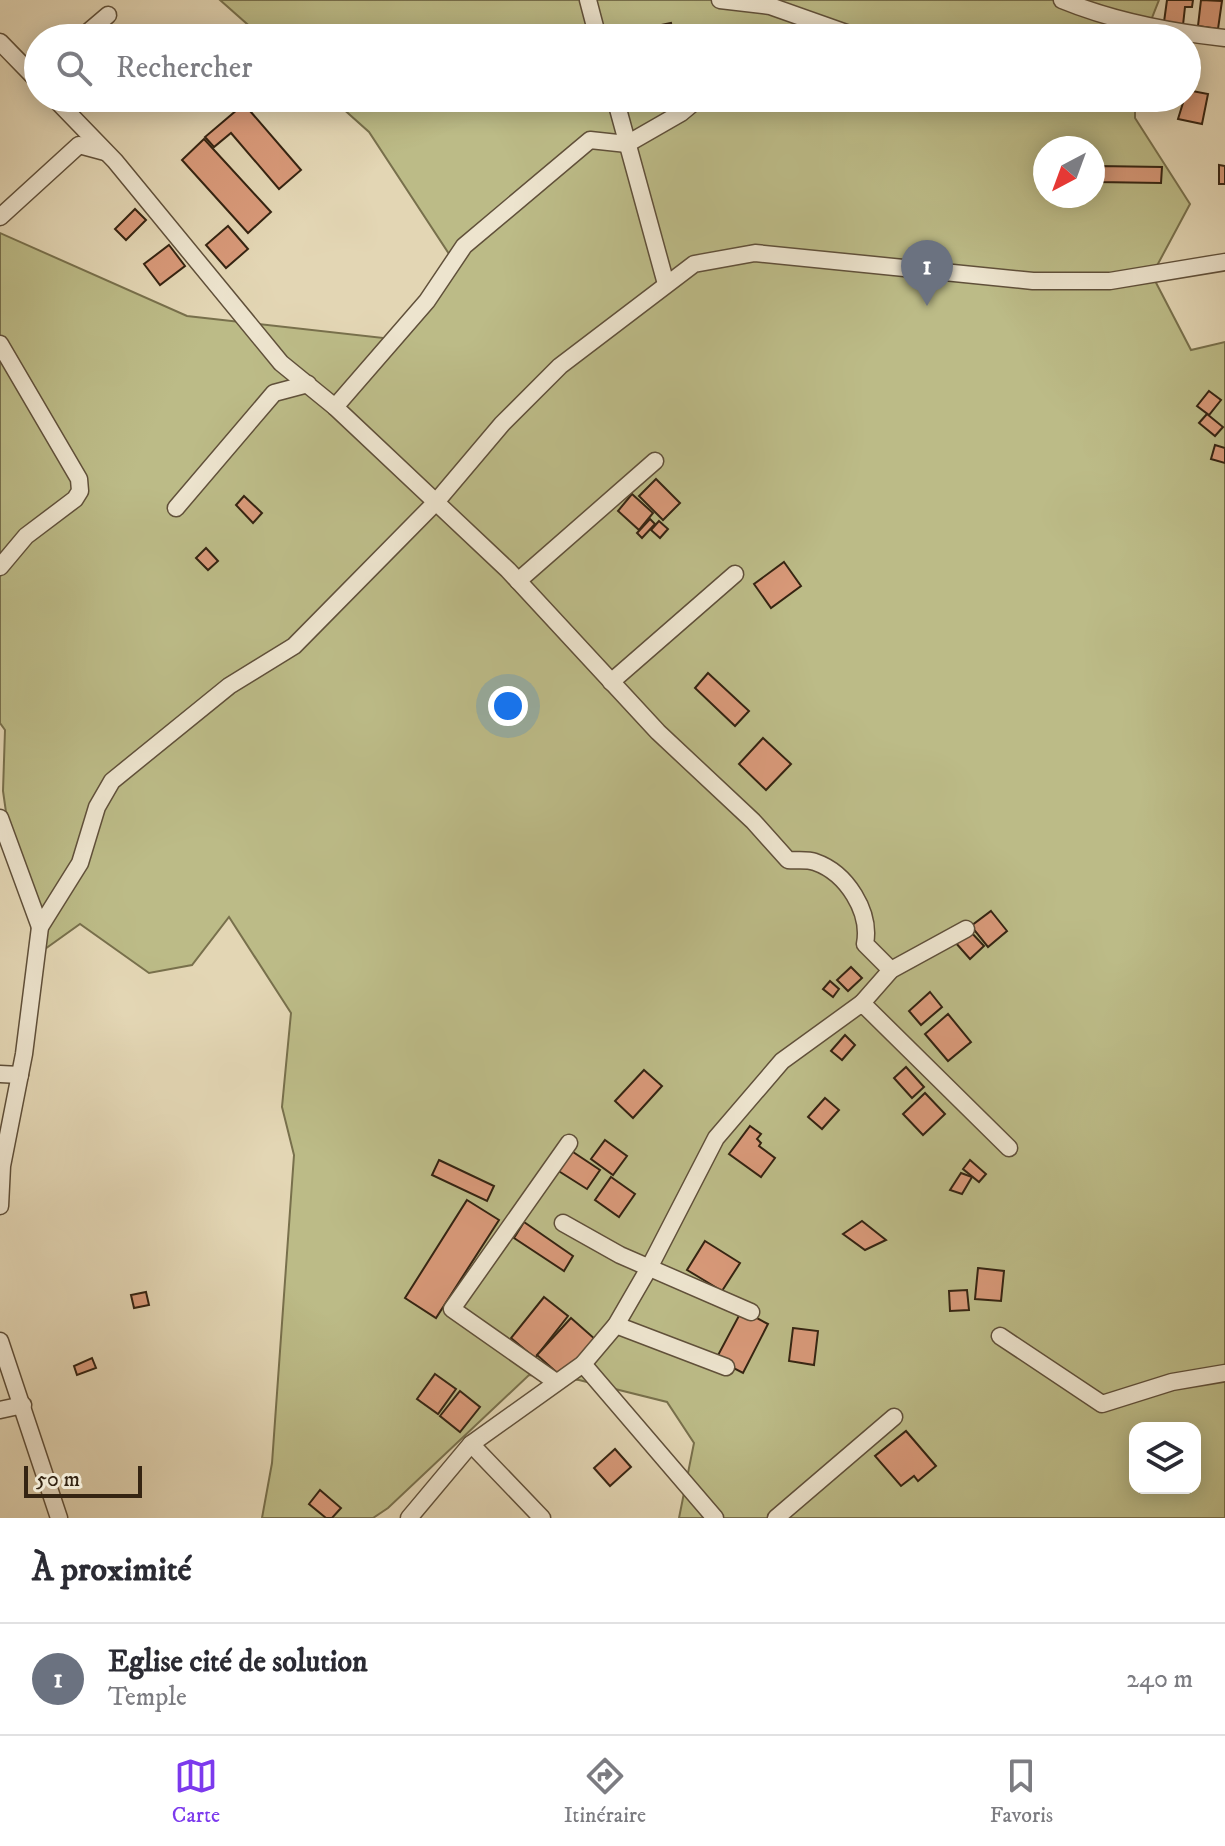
<!DOCTYPE html>
<html lang="fr">
<meta charset="utf-8">
<style>
:root{--surface:#fff;--page:#f2f2f3;--text:#2b2b33;--muted:#7c7c81;--line:#e1e1e2;--accent:#7c3aed}
body{margin:0;font-family:"IM FELL DW Pica",serif;background:var(--page);color:var(--text)}
.controls{position:absolute;right:24px;bottom:24px;display:grid;overflow:hidden;border-radius:16px;box-shadow:0 4px 20px #0003}
.controls button{width:72px;height:72px;display:grid;place-items:center;padding:0;border:0;border-bottom:2px solid var(--line);background:var(--surface);color:var(--text);font:40px sans-serif}
.compass{position:absolute;left:1033px;top:136px;width:72px;height:72px;border-radius:50%;background:var(--surface);box-shadow:0 4px 20px #0003;rotate:221deg}
.scale{position:absolute;left:24px;bottom:20px;width:118px;box-sizing:border-box;padding-left:8px;border:4px solid #352412;border-top:0;font-size:22px;line-height:28px;white-space:nowrap;color:#352412;-webkit-text-stroke:6px #ede4ce;paint-order:stroke}
.you{position:absolute;left:508px;top:706px;width:28px;height:28px;margin:-20px;border:6px solid #fff;border-radius:50%;background:#1a73e8;box-shadow:0 0 0 12px #1a73e833}
.badge{display:grid;place-items:center;width:52px;height:52px;border-radius:50%;background:var(--accent);color:#fff;font-size:26px;font-weight:700}
.pin{position:absolute;translate:-50% -66px;filter:drop-shadow(0 2px 4px #0008)}
.pin::after{content:'';position:absolute;top:42px;width:28px;height:24px;background:inherit;clip-path:polygon(0 0,100% 0,50% 100%)}
.list{margin:0;padding:0;list-style:none}
h2{display:flex;justify-content:space-between;align-items:center;height:104px;margin:0;padding:0 32px;font-size:34px}
h2 small{font-size:26px;font-weight:400;color:var(--muted)}
.list li{display:grid;grid-template-columns:52px 1fr auto;gap:24px;align-items:center;box-sizing:border-box;height:112px;padding:0 32px;border-top:2px solid var(--line)}
.list b{display:block;font-size:30px;white-space:nowrap}
.list p{margin:0;font-size:26px;white-space:nowrap;color:var(--muted)}
.list em{font-size:26px;font-style:normal;color:var(--muted)}
.icon{flex:none;width:44px;height:44px;fill:none;stroke:currentColor;stroke-width:2;stroke-linecap:round;stroke-linejoin:round}
.map{position:relative;flex:none;width:1225px;height:1518px;overflow:hidden}
.search{position:absolute;background:var(--surface);box-shadow:0 4px 20px #0003;left:24px;right:24px;top:24px;height:88px;display:flex;align-items:center;gap:20px;box-sizing:border-box;padding:0 28px;border-radius:44px;color:var(--muted);font-size:30px}
.sheet{height:216px;background:var(--surface)}
nav{display:flex;justify-content:space-around;align-items:center;box-sizing:border-box;height:112px;border-top:2px solid var(--line);background:var(--surface);font-size:22px;color:var(--muted)}
nav a{display:grid;justify-items:center;gap:4px}
nav .on{color:var(--accent)}
.map>svg:first-child{display:block}
</style>
<div class="map">
<svg width="1225" height="1518" viewBox="0 0 1225 1518">
<rect width="100%" height="100%" fill="#e3d6b4"/>
<filter id="stains"><feTurbulence type="fractalNoise" baseFrequency=".0025" numOctaves="4"/><feColorMatrix values="0 0 0 0 .2 0 0 0 0 .09 0 0 0 0 .02 0 0 0 .5 -.17"/></filter>
<radialGradient id="worn" r=".72"><stop offset=".6" stop-color="#630" stop-opacity="0"/><stop offset="1" stop-color="#630" stop-opacity=".3"/></radialGradient>
<g fill="#bcbb87" stroke="#78704c" stroke-width="2" fill-rule="evenodd">
<path d="M220 0H1159L1144 38H263Z"/>
<path d="M331 98H1135V118L1190 204 1152 275 1191 350 1225 342V1518H679L694 1443 667 1402 579 1380 529 1375 388 1508 373 1518H262L272 1463 294 1155 282 1107 291 1013 229 917 192 965 149 973 80 924 45 949 15 876 3 791 5 730 0 723V233L187 316 392 339 453 260 369 132ZM1045 148H1093V196H1045ZM1135 1428H1195V1488H1135Z"/>
</g>
<g fill="#d89979" stroke="#352412" stroke-width="2">
<path d="M1167 0H1193L1192 7H1185L1183 25 1164 22Z"/>
<path d="M1201 0 1222 1 1218 29 1198 26Z"/>
<path d="M671 23 674 38H664L661 25Z"/>
<path d="M755 33 754 38H716V35Z"/>
<path d="M1187 90 1208 94 1202 124 1178 119Z"/>
<path d="M244 104 301 170 279 189 231 133 214 147 205 137Z"/>
<path d="M204 139 271 212 248 233 182 160Z"/>
<path d="M1219 165 1225 166V184H1219Z"/>
<path d="M1098 166 1162 167 1161 183 1097 182Z"/>
<path d="M135 209 146 220 126 240 115 229Z"/>
<path d="M228 226 248 249 226 268 206 245Z"/>
<path d="M169 245 185 266 160 285 144 264Z"/>
<path d="M1209 391 1221 400 1209 415 1197 406Z"/>
<path d="M1207 414 1223 427 1215 436 1199 423Z"/>
<path d="M1215 445 1225 448V463L1211 459Z"/>
<path d="M656 479 680 503 663 520 639 496Z"/>
<path d="M632 494 653 513 639 530 618 511Z"/>
<path d="M244 496 262 513 253 523 236 505Z"/>
<path d="M650 519 655 524 642 538 637 533Z"/>
<path d="M659 521 668 529 660 538 651 530Z"/>
<path d="M206 548 218 561 208 570 196 558Z"/>
<path d="M784 562 801 586 771 608 754 584Z"/>
<path d="M708 673 749 711 735 726 695 688Z"/>
<path d="M763 738 791 764 766 790 739 764Z"/>
<path d="M991 911 1007 931 988 947 971 926Z"/>
<path d="M969 930 984 946 970 959 955 942Z"/>
<path d="M851 967 862 978 848 991 837 980Z"/>
<path d="M830 981 839 989 833 997 823 989Z"/>
<path d="M930 992 942 1007 921 1025 909 1011Z"/>
<path d="M948 1014 971 1042 948 1061 925 1034Z"/>
<path d="M845 1035 855 1045 842 1060 831 1051Z"/>
<path d="M906 1067 924 1087 912 1098 894 1078Z"/>
<path d="M644 1070 662 1086 633 1118 615 1101Z"/>
<path d="M925 1093 945 1114 923 1135 903 1114Z"/>
<path d="M825 1098 839 1110 822 1129 808 1117Z"/>
<path d="M750 1126 761 1134 757 1139 761 1143 759 1146 775 1158 761 1177 729 1154Z"/>
<path d="M605 1140 627 1156 613 1175 591 1159Z"/>
<path d="M570 1150 600 1170 587 1189 557 1170Z"/>
<path d="M439 1160 494 1186 487 1201 432 1175Z"/>
<path d="M970 1160 986 1174 979 1182 963 1169Z"/>
<path d="M961 1173 972 1177 962 1194 950 1190Z"/>
<path d="M611 1177 635 1194 619 1217 595 1200Z"/>
<path d="M467 1200 499 1220 436 1318 405 1298Z"/>
<path d="M862 1221 886 1240 865 1250 843 1234Z"/>
<path d="M524 1222 573 1256 564 1271 514 1238Z"/>
<path d="M705 1241 740 1263 722 1291 687 1270Z"/>
<path d="M978 1268 1004 1271 1001 1301 975 1299Z"/>
<path d="M967 1290 969 1310 950 1311 949 1291Z"/>
<path d="M146 1292 149 1305 134 1308 131 1295Z"/>
<path d="M544 1297 568 1316 535 1358 511 1338Z"/>
<path d="M742 1310 768 1324 743 1373 716 1359Z"/>
<path d="M571 1318 596 1340 563 1378 537 1355Z"/>
<path d="M793 1328 818 1331 814 1365 789 1361Z"/>
<path d="M92 1358 96 1368 77 1375 74 1366Z"/>
<path d="M435 1374 456 1389 438 1414 417 1399Z"/>
<path d="M460 1391 480 1407 460 1432 440 1416Z"/>
<path d="M906 1431 936 1466 918 1481 914 1476 901 1486 875 1456Z"/>
<path d="M615 1449 631 1467 610 1486 594 1468Z"/>
<path d="M320 1490 341 1508 332 1518H326L309 1504Z"/>
</g>
<g fill="none" stroke-linecap="round" stroke-linejoin="round">
<g stroke="#60503a" stroke-width="19">
<g id="minor">
<path d="M588 0 598 38"/>
<path d="M720 0 770 6 852 35"/>
<path d="M1062 0C1113 21 1170 32 1225 38"/>
<path d="M81 38 108 15"/>
<path d="M0 42 38 81"/>
<path d="M54 98 115 161 281 363 335 407 508 570 658 732 753 821 788 860C796 861 807 859 815 862 847 873 871 912 865 944L891 970"/>
<path d="M615 98 666 284"/>
<path d="M0 217 79 145 105 152"/>
<path d="M0 344 79 479 80 491 75 499 26 536 0 567"/>
<path d="M335 407 427 301 464 246 590 140 627 144 681 113 699 98"/>
<path d="M176 508 274 393 308 384"/>
<path d="M518 581 655 461"/>
<path d="M611 682 735 574"/>
<path d="M0 818 40 927"/>
<path d="M862 1003 891 970 966 929"/>
<path d="M0 1074 20 1075"/>
<path d="M0 1206 2 1166 24 1054 40 927 80 863 97 807 112 781 229 686 294 646 436 502 502 424 560 366 694 264 755 253 1033 281H1110L1225 262"/>
<path d="M563 1223 620 1255 751 1312"/>
<path d="M616 1325 726 1367"/>
<path d="M1000 1336 1102 1404 1172 1382 1225 1373"/>
<path d="M0 1341 59 1518"/>
<path d="M583 1364 715 1518"/>
<path d="M556 1382 452 1309 569 1143"/>
<path d="M0 1410 23 1405"/>
<path d="M471 1444 542 1518"/>
<path d="M409 1518 471 1444 583 1364 616 1325 649 1268 716 1138 782 1061 862 1003 1009 1148"/>
<path d="M776 1518 894 1417"/>
</g>
</g>
<use href="#minor" stroke="#ede4ce" stroke-width="16"/>
</g>
<rect width="100%" height="100%" filter="url(#stains)"/>
<rect width="100%" height="100%" fill="url(#worn)"/>
</svg>
<div class="controls">
<button><svg class="icon" aria-label="layers" viewBox="0 0 24 24"><path d="M12 4l9 5-9 5-9-5zM3 14l9 5 9-5"/></svg></button>
</div>
<svg class="compass" viewBox="-18 -18 36 36"><path d="M0-13l5 13h-10z" fill="#e53935"/><path d="M0 13l5-13h-10z" fill="#7c7c81"/></svg>
<div class="scale">50 m</div>
<div class="you"></div>
<div class="pin badge" style="left:927px;top:306px;background:#6b7280">1</div>
<div class="search"><svg class="icon" aria-label="search" viewBox="0 0 24 24"><circle cx="10" cy="10" r="6"/><path d="M15 15l6 6"/></svg>Rechercher</div>
</div>
<section class="sheet">
<h2>À proximité<small></small></h2>
<ul class="list">
<li><span class="badge" style="background:#6b7280">1</span><div><b>Eglise cité de solution</b><p>Temple</p></div><em>240 m</em></li>
</ul>
</section>
<nav>
<a class="on"><svg class="icon" aria-label="map" viewBox="0 0 24 24"><path d="M3 6l6-2 6 2 6-2v14l-6 2-6-2-6 2zM9 4v14M15 6v14"/></svg>Carte</a>
<a><svg class="icon" aria-label="directions" viewBox="0 0 24 24"><path d="M12 3l9 9-9 9-9-9zM9 14v-3h6M13 9l2 2-2 2"/></svg>Itinéraire</a>
<a><svg class="icon" aria-label="saved" viewBox="0 0 24 24"><path d="M7 4h10v16l-5-4-5 4z"/></svg>Favoris</a>
</nav>
